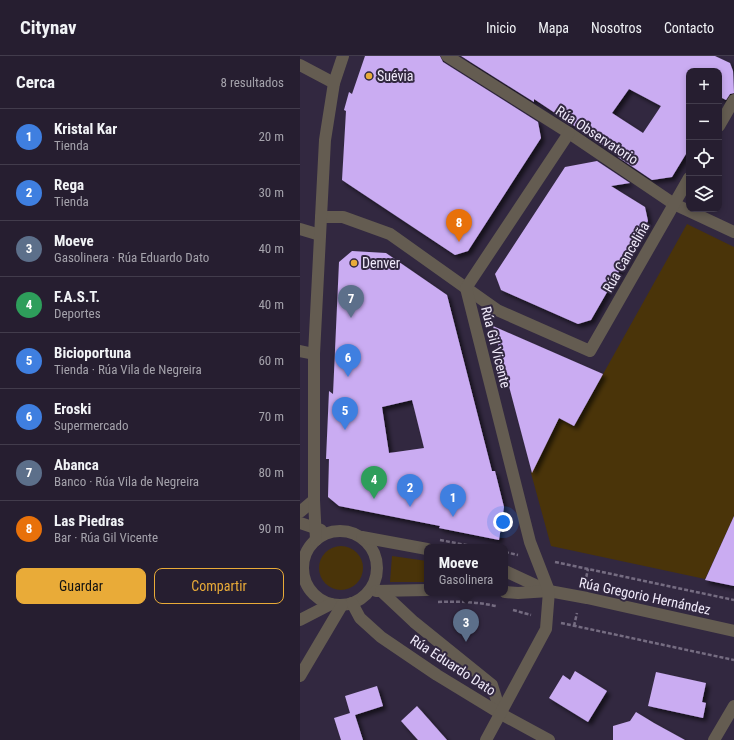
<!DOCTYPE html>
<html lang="es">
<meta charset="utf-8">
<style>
:root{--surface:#261e30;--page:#322b3c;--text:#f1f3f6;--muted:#a4a2ab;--line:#423c4c;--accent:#e9ab38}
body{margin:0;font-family:"Roboto Condensed",sans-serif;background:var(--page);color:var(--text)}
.controls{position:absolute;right:12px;top:12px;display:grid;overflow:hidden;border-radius:8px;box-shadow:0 2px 6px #0003}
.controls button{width:36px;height:36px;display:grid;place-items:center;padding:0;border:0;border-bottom:1px solid var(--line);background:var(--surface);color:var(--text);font:20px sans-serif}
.you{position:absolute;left:203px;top:466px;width:14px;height:14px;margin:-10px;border:3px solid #fff;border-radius:50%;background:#1a73e8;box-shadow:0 0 0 6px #1a73e833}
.badge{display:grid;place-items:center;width:26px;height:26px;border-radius:50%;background:var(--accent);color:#fff;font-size:13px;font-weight:700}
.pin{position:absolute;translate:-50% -33px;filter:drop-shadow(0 1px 2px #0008)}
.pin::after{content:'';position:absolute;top:21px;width:14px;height:12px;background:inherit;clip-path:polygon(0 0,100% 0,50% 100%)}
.popup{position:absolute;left:124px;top:488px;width:84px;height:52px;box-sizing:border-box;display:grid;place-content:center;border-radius:8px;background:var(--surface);filter:drop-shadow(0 1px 3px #0005);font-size:13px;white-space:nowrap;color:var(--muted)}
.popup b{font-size:15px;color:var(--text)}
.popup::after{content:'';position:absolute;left:50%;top:100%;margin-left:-8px;border:8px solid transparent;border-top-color:var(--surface)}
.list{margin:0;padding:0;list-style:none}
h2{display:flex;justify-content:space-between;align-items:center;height:52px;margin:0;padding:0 16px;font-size:17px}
h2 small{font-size:13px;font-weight:400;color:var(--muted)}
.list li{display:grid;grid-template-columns:26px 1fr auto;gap:12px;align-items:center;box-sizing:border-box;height:56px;padding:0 16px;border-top:1px solid var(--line)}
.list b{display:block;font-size:15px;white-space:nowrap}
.list p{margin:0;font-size:13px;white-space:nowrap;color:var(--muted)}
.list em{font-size:13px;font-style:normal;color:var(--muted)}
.actions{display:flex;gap:8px;padding:12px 16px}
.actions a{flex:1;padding:9px 0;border:1px solid var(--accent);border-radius:8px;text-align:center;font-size:14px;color:var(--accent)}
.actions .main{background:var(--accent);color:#111}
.icon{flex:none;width:22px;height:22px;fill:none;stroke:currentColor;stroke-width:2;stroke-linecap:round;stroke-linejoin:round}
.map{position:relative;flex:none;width:434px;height:684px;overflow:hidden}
header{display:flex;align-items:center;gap:24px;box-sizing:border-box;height:56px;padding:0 20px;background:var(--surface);border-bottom:1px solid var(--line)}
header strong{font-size:19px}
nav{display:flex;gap:22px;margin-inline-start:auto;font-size:14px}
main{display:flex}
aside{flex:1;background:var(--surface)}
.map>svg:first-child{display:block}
</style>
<header>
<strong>Citynav</strong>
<nav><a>Inicio</a><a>Mapa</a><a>Nosotros</a><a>Contacto</a></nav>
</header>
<main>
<aside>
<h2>Cerca<small>8 resultados</small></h2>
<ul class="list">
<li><span class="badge" style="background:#3f7fe0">1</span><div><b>Kristal Kar</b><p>Tienda</p></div><em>20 m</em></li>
<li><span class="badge" style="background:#3f7fe0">2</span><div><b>Rega</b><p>Tienda</p></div><em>30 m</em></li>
<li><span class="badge" style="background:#5c6f8a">3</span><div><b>Moeve</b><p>Gasolinera · Rúa Eduardo Dato</p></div><em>40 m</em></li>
<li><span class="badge" style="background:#2e9e5b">4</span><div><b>F.A.S.T.</b><p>Deportes</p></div><em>40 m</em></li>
<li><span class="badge" style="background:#3f7fe0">5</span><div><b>Bicioportuna</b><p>Tienda · Rúa Vila de Negreira</p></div><em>60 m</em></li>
<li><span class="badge" style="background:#3f7fe0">6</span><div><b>Eroski</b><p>Supermercado</p></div><em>70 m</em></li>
<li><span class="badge" style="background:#5c6f8a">7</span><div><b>Abanca</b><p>Banco · Rúa Vila de Negreira</p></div><em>80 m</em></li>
<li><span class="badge" style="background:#e8710a">8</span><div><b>Las Piedras</b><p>Bar · Rúa Gil Vicente</p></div><em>90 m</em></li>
</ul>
<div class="actions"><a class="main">Guardar</a><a>Compartir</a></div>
</aside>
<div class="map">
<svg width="434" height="684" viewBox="0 0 434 684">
<defs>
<filter id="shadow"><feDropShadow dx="3.5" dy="3.5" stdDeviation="2" flood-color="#0009"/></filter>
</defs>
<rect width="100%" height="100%" fill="#322840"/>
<g fill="#4a3409">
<path d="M387 168 434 191V460L405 523 251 490 231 417 259 362 274 370Z"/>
<circle cx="41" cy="512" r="22"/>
<path d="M92 500 127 505V526H90Z"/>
</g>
<g fill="#caacf2" fill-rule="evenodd" filter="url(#shadow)">
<path d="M65 0H140L143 6 238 66 241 82 168 195 155 199 42 124 46 55 44 54 49 36 52 38Z"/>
<path d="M161 0H415L430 7 433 15 434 37 430 38 426 44 420 41 419 42V15H389V93L372 121 352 124 318 101H321L234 43V46ZM329 33 361 50 343 77 312 57Z"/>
<path d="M297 105 330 127 311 130 345 151 348 165 291 264 278 268 201 234 195 218 265 111Z"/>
<path d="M52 195 86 197 147 239 192 415H195L204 451 199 484 139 472 140 470 39 450 28 441 29 403H26L29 335 33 338 39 206ZM112 344 124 392 89 397 82 351Z"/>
<path d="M193 270 303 318 274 370 259 362 232 417Z"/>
<path d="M434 460V530L405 524Z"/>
<path d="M275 615 307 635 288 666 249 642 263 619 270 624Z"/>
<path d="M356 616 406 627 402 646 406 647 403 662 348 650Z"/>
<path d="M77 630 83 650 55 659 63 684H41L34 662 50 657 45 640Z"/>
<path d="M117 650 147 684H118L101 665Z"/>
<path d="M336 656 354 667 385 684H313V670L330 665Z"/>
</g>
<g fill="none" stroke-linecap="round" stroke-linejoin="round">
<g stroke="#756c81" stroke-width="2.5" stroke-dasharray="4 2" stroke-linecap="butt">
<path d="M140 484 176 491"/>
<path d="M205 496 218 499"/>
<path d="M255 506 434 544"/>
<path d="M285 527 288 513"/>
<path d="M138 546C158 545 177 546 196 550"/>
<path d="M213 554 231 559"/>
<path d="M261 567 434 604"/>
<path d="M274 570 277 557"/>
</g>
<g stroke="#645c51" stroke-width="12">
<path d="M147 0 269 77 374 148 434 176"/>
<path d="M0 9 34 27"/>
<path d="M419 70 434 44"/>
<path d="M21 161H43L90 178 197 254 290 295 389 122"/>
<path d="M0 173 20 179"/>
<path d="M0 295 14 298"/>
<path d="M0 456 14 444"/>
<path d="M0 467 21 474"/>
<circle cx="40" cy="512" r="37"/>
<path d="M62 481 127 493"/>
<path d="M16 484 14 444V298L21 161 25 84 34 27 43 0"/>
<path d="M205 515 248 535"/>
<path d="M76 535 127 534"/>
<path d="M81 535 114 566 192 629 201 658"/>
<path d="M205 536 218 537 249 535 287 542 434 575"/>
<path d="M52 547 60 562 81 581 137 619 201 658 249 684"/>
<path d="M0 564 31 548"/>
<path d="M0 620 42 549"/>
<path d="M186 684 246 573 249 535 230 486 166 232 269 77"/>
<path d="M414 684 434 650"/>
</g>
</g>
<g fill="#e9ab38" stroke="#322840" stroke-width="1.5">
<circle cx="69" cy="20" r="4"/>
<circle cx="54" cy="207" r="4"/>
</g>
<g text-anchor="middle" stroke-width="4" stroke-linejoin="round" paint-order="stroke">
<g font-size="14" fill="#f0eafa" stroke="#322840" text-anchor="start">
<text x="77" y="25">Suévia</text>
<text x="62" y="212">Denver</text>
</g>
<g font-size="14" fill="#f0eafa" stroke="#322840">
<text transform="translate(297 79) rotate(33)" y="5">Rúa Observatorio</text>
<text transform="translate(326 201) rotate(-60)" y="5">Rúa Canceliña</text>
<text transform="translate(196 291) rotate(76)" y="5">Rúa Gil Vicente</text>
<text transform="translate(345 540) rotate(12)" y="5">Rúa Gregorio Hernández</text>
<text transform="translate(153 609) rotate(33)" y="5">Rúa Eduardo Dato</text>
</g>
</g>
</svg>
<div class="controls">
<button>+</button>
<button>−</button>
<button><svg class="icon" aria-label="locate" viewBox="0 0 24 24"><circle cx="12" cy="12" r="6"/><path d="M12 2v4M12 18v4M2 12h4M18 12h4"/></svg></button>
<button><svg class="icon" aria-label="layers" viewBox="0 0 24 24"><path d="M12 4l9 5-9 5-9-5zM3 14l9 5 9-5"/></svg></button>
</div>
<div class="you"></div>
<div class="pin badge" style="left:153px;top:461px;background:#3f7fe0">1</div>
<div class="pin badge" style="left:110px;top:451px;background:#3f7fe0">2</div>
<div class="pin badge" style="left:166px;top:586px;background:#5c6f8a">3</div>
<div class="popup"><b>Moeve</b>Gasolinera</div>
<div class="pin badge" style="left:74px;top:443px;background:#2e9e5b">4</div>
<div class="pin badge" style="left:45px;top:374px;background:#3f7fe0">5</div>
<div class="pin badge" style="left:48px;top:321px;background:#3f7fe0">6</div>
<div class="pin badge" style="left:51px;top:262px;background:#5c6f8a">7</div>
<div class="pin badge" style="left:159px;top:186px;background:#e8710a">8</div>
</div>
</main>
